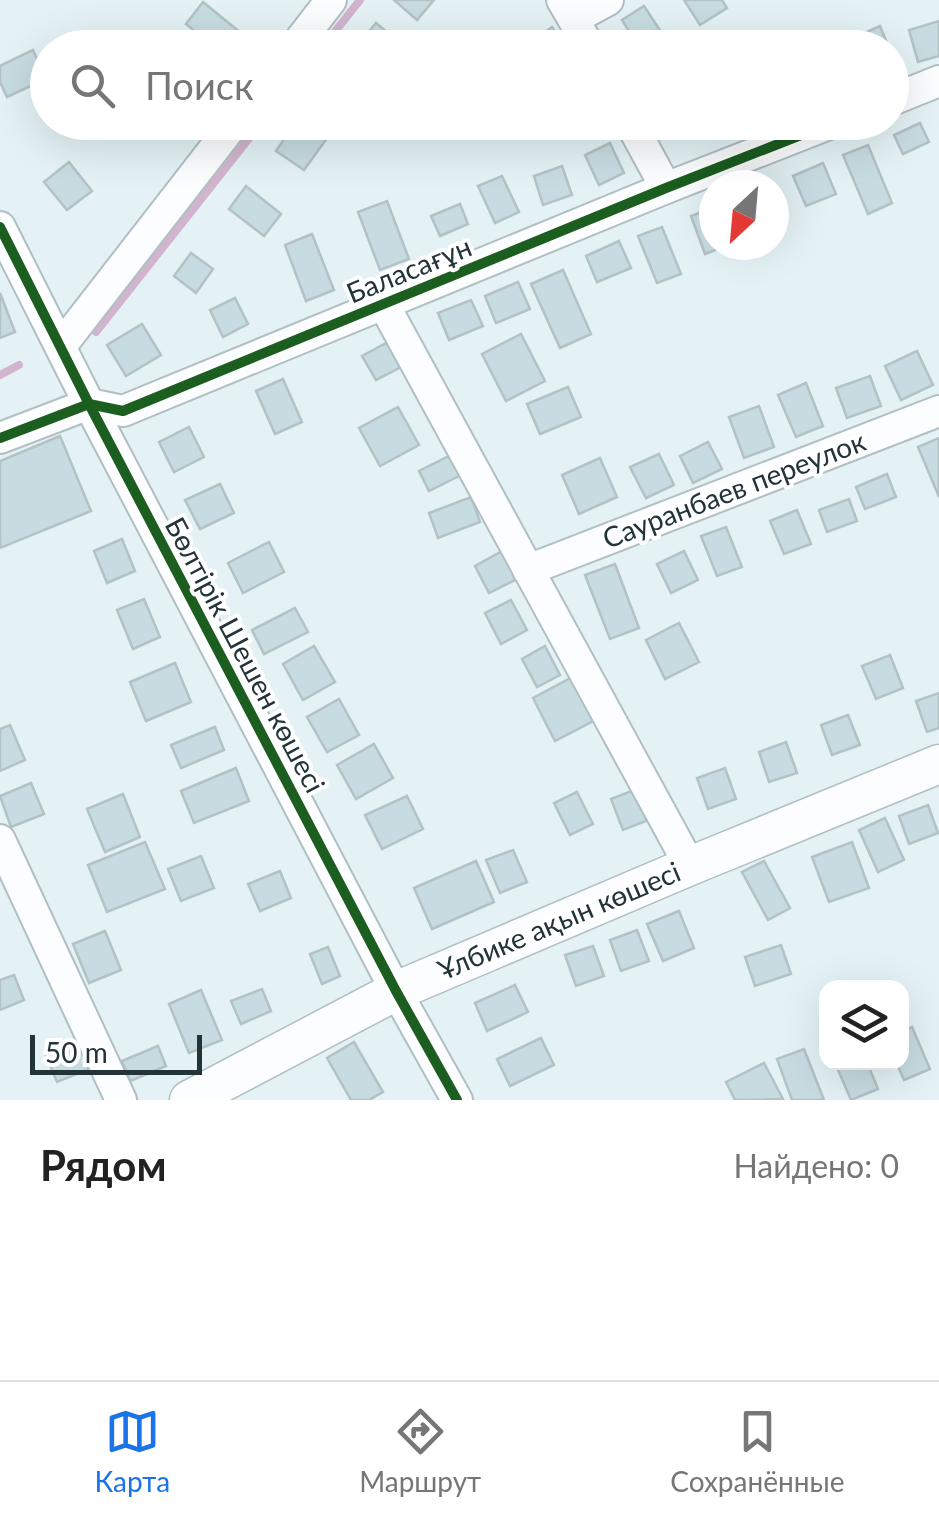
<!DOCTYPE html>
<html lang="ru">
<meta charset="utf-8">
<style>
:root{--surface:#fff;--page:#f2f2f2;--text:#222;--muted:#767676;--line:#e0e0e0;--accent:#1a73e8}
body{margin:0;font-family:Lato,sans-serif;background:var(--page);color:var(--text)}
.controls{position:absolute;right:30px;bottom:30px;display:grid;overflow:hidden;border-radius:20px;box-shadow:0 10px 40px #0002}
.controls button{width:90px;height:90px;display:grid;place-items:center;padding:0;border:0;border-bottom:2px solid var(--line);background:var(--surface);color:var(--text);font:50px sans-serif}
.compass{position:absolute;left:699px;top:170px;width:90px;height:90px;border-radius:50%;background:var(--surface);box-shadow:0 10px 40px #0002;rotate:206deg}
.scale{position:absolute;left:30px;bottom:25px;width:172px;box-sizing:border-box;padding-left:10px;border:5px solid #223437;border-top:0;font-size:28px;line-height:35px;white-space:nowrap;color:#223437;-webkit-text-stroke:8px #fff;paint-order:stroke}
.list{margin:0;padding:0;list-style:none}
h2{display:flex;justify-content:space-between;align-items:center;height:130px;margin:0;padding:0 40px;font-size:42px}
h2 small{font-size:32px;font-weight:400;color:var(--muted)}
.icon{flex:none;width:55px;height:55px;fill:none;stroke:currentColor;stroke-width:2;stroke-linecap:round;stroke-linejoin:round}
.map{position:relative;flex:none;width:939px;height:1100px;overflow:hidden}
.search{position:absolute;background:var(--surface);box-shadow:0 10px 40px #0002;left:30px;right:30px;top:30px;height:110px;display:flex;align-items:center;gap:25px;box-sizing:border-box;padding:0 35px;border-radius:55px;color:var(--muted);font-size:38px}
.sheet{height:280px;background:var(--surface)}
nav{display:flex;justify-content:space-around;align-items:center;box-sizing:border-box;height:140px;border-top:2px solid var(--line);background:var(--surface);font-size:28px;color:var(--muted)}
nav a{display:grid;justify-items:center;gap:5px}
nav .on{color:var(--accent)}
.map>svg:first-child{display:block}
</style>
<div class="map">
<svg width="939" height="1100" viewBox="0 0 939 1100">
<rect width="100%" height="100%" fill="#e4f2f6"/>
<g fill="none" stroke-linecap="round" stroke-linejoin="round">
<g stroke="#d2b4ce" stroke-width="8">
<path d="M322 48 360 0"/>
<path d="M96 332 262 122"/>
<path d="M0 375 19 365"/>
</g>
</g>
<g fill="#c7dce1" stroke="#b3c2c5" stroke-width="2.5">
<path d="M394 0H434L417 20Z"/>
<path d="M684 0H722L727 8 700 25Z"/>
<path d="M203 2 241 33 229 48H215L186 24Z"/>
<path d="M644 6 663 35 643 48H639L622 20Z"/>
<path d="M939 21V56L918 62 909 30Z"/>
<path d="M376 23 406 48 357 46Z"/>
<path d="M880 26 889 48H847L845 42Z"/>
<path d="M552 27 567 48H523Z"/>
<path d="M33 50 46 79 7 97 0 82V66Z"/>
<path d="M296 122H313L330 134 304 170 276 151Z"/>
<path d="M920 123 929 142 903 154 894 135Z"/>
<path d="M610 143 624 173 599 185 585 155Z"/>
<path d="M868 145 892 203 868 214 843 155Z"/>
<path d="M69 162 92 191 67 210 44 182Z"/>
<path d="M823 163 836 194 806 206 793 176Z"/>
<path d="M562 166 572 195 543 205 534 176Z"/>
<path d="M502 176 519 212 495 223 478 186Z"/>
<path d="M246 186 281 214 264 236 229 209Z"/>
<path d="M774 200 785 229 774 234Z"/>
<path d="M387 201 409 259 380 270 358 212Z"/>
<path d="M460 204 468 224 440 236 431 216Z"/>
<path d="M714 207V245H728L705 254 691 216Z"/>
<path d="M662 227 681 274 657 283 638 236Z"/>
<path d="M312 234 334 290 306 301 285 245Z"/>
<path d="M619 241 631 268 597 282 586 256Z"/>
<path d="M191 253 213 269 196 293 174 276Z"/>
<path d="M563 270 591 334 560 348 531 284Z"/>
<path d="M518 282 530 309 496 323 485 296Z"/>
<path d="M0 293 15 332 0 338Z"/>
<path d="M235 298 248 324 223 337 210 310Z"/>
<path d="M471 300 483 326 449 340 438 313Z"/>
<path d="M142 324 161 355 126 376 107 345Z"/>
<path d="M521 334 545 381 506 401 482 354Z"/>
<path d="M390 341 403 366 376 380 362 356Z"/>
<path d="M917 351 933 385 901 400 885 366Z"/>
<path d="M870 376 881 406 847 418 836 388Z"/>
<path d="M283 379 302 422 275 434 256 391Z"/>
<path d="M806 383 823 426 796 437 778 395Z"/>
<path d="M568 387 581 417 540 434 527 404Z"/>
<path d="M759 406 774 447 744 458 729 417Z"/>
<path d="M398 407 419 445 380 466 359 428Z"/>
<path d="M189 427 204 457 174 472 159 442Z"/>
<path d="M60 436 91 511 0 548V461Z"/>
<path d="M939 438V497L918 447Z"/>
<path d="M708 442 722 469 693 483 680 456Z"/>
<path d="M455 453 465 473 429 491 419 471Z"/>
<path d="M659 454 674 485 646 498 630 467Z"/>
<path d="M600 458 617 497 579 514 562 475Z"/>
<path d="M887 474 896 497 865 509 856 487Z"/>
<path d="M220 484 234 513 200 529 185 500Z"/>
<path d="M471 497 480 522 438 538 429 513Z"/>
<path d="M849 499 857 521 827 532 819 510Z"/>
<path d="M797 510 811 544 784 554 770 521Z"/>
<path d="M726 527 742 567 717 576 701 536Z"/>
<path d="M122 539 135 571 107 583 94 551Z"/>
<path d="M269 542 284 572 243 593 228 563Z"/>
<path d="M506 549 521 577 489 593 475 566Z"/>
<path d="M684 551 698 580 671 593 657 564Z"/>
<path d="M615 564 639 628 610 639 585 575Z"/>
<path d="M144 599 160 637 133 649 117 610Z"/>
<path d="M511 600 527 630 501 644 485 613Z"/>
<path d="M295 608 308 632 264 654 252 630Z"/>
<path d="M679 623 699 662 665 679 646 640Z"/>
<path d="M314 646 335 682 303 700 283 664Z"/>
<path d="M545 646 560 675 537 687 522 659Z"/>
<path d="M890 655 903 688 876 699 862 666Z"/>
<path d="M175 663 191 702 146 721 130 682Z"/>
<path d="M578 674 601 717 555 741 533 698Z"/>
<path d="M939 693V728L927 732 916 701Z"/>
<path d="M339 699 359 735 327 752 307 717Z"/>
<path d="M848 715 860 745 832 755 821 725Z"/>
<path d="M10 725 25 760 0 771V729Z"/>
<path d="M215 727 224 750 181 768 171 745Z"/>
<path d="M786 742 797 773 769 782 759 752Z"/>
<path d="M374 744 393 778 356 799 337 765Z"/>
<path d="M236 768 249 801 194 823 181 791Z"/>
<path d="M725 768 736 799 708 809 697 778Z"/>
<path d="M31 783 44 814 11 827 0 796Z"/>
<path d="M639 788 651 819 623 830 611 799Z"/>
<path d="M577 792 593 824 570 835 554 803Z"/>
<path d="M123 794 140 837 105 852 87 809Z"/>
<path d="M407 796 423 829 382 849 365 815Z"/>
<path d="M928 805 938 833 909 844 899 816Z"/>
<path d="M885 818 904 860 878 872 859 830Z"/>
<path d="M145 842 165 889 107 912 88 865Z"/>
<path d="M852 842 869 888 829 902 812 857Z"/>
<path d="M513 850 527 882 500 893 486 860Z"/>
<path d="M201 856 214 888 181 901 168 869Z"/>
<path d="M476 861 494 902 432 929 414 888Z"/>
<path d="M764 861 790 908 768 920 742 872Z"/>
<path d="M280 871 291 898 260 911 248 884Z"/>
<path d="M679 911 694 948 663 961 647 924Z"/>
<path d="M637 930 649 961 621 971 610 940Z"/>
<path d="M105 931 121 970 89 983 73 944Z"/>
<path d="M781 945 791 974 755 986 745 957Z"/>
<path d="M593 946 604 976 576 986 565 955Z"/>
<path d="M328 947 340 976 322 984 310 954Z"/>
<path d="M14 975 24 1000 0 1010V980Z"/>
<path d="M515 985 528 1012 487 1031 475 1003Z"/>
<path d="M262 989 271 1011 241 1024 231 1001Z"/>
<path d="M201 990 222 1040 189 1053 169 1004Z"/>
<path d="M912 1027 930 1069 904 1080 896 1062H902V1032Z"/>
<path d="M541 1038 554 1065 510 1086 497 1059Z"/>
<path d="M354 1042 383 1092 369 1100H351L327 1058Z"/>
<path d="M79 1043 89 1069 57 1082 46 1056Z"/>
<path d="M158 1046 166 1066 130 1081 122 1061Z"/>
<path d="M804 1049 824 1100H792L777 1059Z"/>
<path d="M842 1062H867L878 1089 851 1100 836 1065Z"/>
<path d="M764 1063 783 1099 735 1100 726 1082Z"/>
</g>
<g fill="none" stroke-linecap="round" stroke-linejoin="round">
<g stroke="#b1bfc3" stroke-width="34">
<g id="minor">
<path d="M562 0 590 48"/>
<path d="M575 18 608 0"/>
<path d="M294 48 331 0"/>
<path d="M892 100 939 81"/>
<path d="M630 122 666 188"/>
<path d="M0 227 89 404 396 991 457 1100"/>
<path d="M384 305 690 866"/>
<path d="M61 346 235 122"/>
<path d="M0 438 89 404 123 411 666 188 834 122"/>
<path d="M528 570 939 411"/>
<path d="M0 840 121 1100"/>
</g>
</g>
<g stroke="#b1bfc3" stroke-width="41">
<path id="major" d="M189 1100 396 991 690 866 939 764"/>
</g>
<use href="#minor" stroke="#fbfdfe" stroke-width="30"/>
<use href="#major" stroke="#fbfdfe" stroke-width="38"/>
<g stroke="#fff" stroke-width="16">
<g id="cycleway">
<path d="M0 227 89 404 396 991 457 1100"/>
<path d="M0 438 89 404 123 411 666 188 834 122"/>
</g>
</g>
<use href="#cycleway" stroke="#1b5e20" stroke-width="10"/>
</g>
<g text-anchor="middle" stroke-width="8" stroke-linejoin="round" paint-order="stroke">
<g font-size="28" fill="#223437" stroke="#fff">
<text transform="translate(409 270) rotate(-22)" y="10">Баласағұн</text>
<text transform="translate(734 490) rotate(-21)" y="10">Сауранбаев переулок</text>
<text transform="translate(245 655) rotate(62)" y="10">Бөлтірік Шешен көшесі</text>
<text transform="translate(559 921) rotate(-23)" y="10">Ұлбике ақын көшесі</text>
</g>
</g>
</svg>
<div class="controls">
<button><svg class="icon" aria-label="layers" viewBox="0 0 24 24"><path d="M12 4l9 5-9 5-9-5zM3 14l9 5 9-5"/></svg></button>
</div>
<svg class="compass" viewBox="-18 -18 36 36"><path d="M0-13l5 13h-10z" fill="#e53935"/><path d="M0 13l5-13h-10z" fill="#767676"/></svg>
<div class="scale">50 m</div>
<div class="search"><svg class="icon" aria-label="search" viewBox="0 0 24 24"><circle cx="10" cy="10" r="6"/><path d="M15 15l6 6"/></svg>Поиск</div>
</div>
<section class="sheet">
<h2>Рядом<small>Найдено: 0</small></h2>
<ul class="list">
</ul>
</section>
<nav>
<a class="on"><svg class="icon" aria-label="map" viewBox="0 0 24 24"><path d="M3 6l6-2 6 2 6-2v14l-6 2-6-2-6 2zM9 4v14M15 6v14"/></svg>Карта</a>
<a><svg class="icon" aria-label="directions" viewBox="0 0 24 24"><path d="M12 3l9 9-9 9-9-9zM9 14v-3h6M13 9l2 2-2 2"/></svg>Маршрут</a>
<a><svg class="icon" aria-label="saved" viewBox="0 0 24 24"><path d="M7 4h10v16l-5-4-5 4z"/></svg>Сохранённые</a>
</nav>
